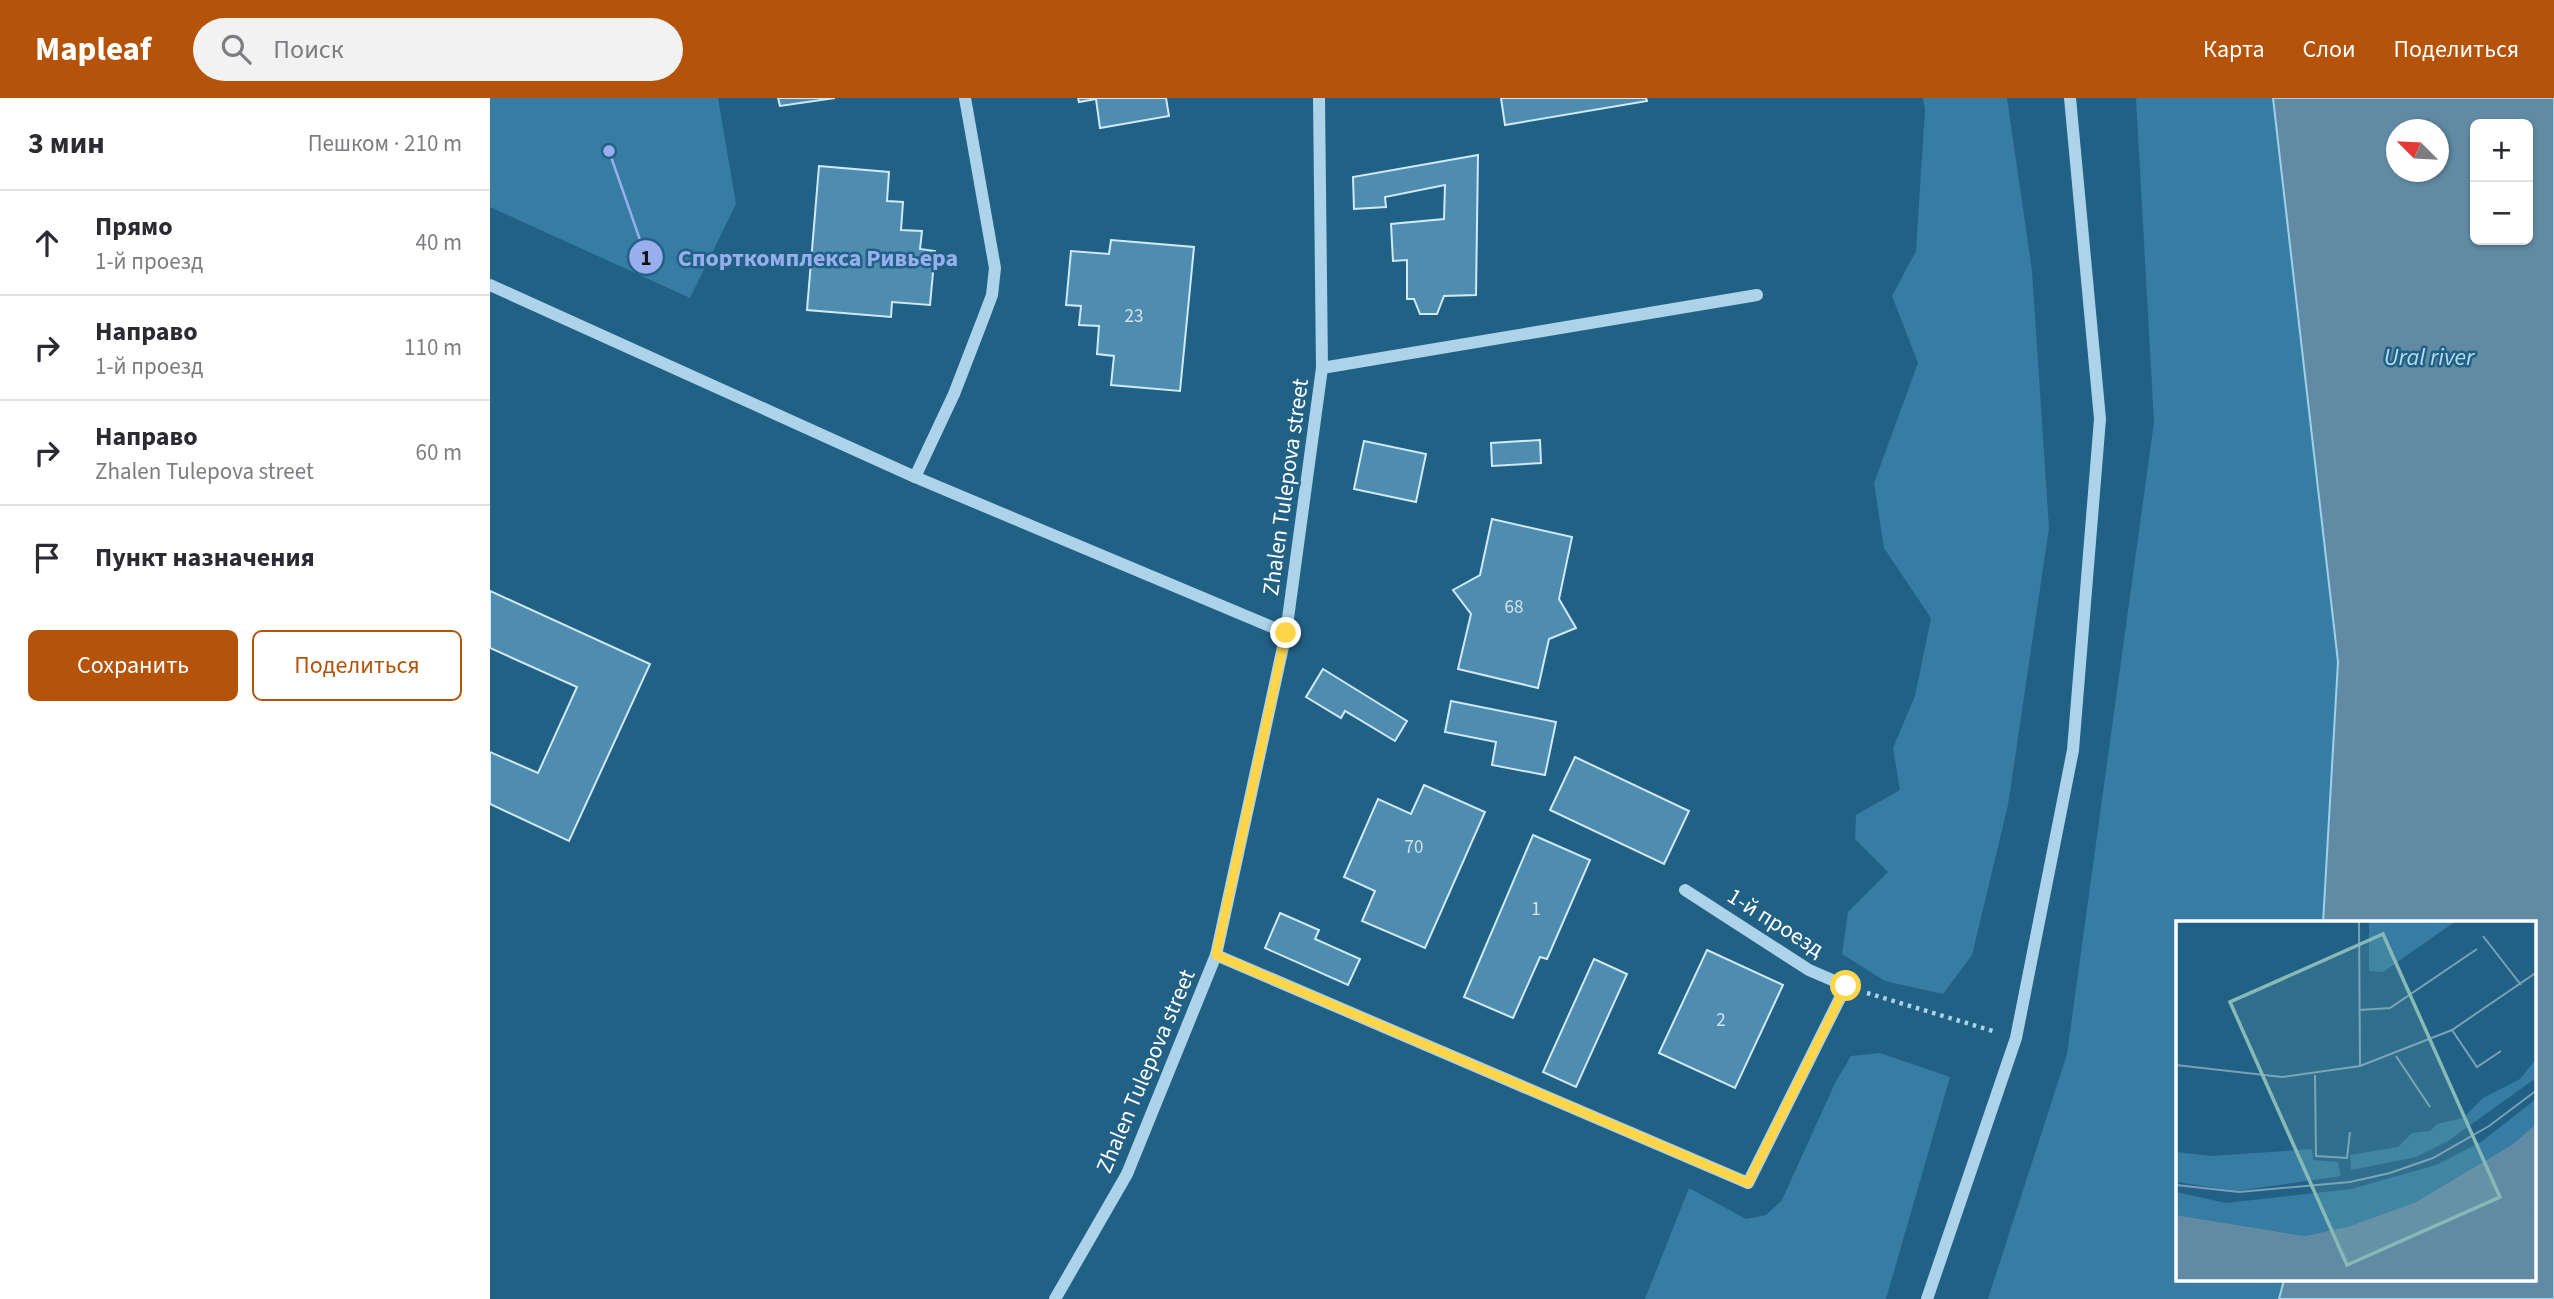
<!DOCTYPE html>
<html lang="ru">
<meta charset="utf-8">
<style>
:root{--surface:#fff;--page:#f2f2f3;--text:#2b2b33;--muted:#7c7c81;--line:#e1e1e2;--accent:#b45309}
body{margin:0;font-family:"Source Sans 3",sans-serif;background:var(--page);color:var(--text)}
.controls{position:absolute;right:21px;top:21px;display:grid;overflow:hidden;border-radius:10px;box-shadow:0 2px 5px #0004}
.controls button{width:63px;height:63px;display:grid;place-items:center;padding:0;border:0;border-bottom:2px solid var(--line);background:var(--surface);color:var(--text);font:35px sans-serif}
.compass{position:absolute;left:1896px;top:21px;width:63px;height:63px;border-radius:50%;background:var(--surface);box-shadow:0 2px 5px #0004;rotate:294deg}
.stop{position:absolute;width:21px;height:21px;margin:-16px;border:5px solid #ffd54a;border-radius:50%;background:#fff}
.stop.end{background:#ffd54a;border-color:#fff;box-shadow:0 2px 7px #0008}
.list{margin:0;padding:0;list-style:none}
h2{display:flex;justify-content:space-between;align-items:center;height:91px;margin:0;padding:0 28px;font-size:30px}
h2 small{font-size:23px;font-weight:400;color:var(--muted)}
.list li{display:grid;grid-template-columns:46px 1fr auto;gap:21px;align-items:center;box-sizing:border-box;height:105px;padding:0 28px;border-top:2px solid var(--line)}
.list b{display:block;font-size:26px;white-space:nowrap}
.list p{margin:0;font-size:23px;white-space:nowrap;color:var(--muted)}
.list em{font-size:23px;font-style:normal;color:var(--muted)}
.actions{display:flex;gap:14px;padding:21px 28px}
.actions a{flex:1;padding:16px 0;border:2px solid var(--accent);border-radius:10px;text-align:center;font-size:24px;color:var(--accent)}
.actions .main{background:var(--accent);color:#fff}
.icon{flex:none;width:38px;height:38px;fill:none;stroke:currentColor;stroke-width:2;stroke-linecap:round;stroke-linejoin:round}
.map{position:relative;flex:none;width:2064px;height:1201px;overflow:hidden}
header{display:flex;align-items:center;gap:42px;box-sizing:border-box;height:98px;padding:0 35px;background:var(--accent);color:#fff}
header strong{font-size:33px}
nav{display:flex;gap:38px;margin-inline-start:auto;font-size:24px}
.search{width:490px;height:63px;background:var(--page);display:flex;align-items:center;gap:18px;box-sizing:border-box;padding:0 24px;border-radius:38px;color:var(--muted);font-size:26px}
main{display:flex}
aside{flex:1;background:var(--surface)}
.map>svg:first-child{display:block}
</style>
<header>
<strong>Mapleaf</strong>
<div class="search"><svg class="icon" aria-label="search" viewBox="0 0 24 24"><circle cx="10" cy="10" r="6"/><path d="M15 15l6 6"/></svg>Поиск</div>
<nav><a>Карта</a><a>Слои</a><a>Поделиться</a></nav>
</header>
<main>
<aside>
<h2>3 мин<small>Пешком · 210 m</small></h2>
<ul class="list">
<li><svg class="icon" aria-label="ahead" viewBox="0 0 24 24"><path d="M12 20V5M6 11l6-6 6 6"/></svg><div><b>Прямо</b><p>1-й проезд</p></div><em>40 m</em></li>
<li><svg class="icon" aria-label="right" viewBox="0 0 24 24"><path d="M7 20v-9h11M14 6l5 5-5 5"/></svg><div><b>Направо</b><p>1-й проезд</p></div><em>110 m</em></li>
<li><svg class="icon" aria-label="right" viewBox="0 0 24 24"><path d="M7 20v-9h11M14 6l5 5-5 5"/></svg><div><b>Направо</b><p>Zhalen Tulepova street</p></div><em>60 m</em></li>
<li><svg class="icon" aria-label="arrive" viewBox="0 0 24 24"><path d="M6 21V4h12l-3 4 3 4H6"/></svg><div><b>Пункт назначения</b></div></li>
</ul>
<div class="actions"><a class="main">Сохранить</a><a>Поделиться</a></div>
</aside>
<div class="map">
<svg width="2064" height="1201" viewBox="0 0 2064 1201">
<rect width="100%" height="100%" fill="#226186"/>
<g fill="#367ca3">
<path d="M0 0H228L246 106 200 200 0 109Z"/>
<path d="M1433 0H1517L1542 173 1559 430 1518 707 1482 857 1453 896 1395 883 1352 856 1358 814 1398 774 1365 741 1366 717 1410 692 1403 650 1425 598 1441 520 1394 450 1384 385 1428 265 1402 198 1426 153 1435 12Z"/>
<path d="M1646 0H1783L1848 564 1833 825H1688V1182H1794L1789 1201H1498L1577 956 1664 324Z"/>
<path d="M1390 955 1460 979 1396 1201H1155L1199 1090 1256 1121 1276 1117 1292 1102 1346 983 1361 958Z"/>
</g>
<path fill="#618ba4" stroke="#a0d1ea" stroke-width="2" fill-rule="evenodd" d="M1783 0H2064V1201H1789L1794 1182H2045V825H1833L1848 564ZM1985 26H2038V142H1985ZM1906 32H1948V74H1906Z"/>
<g fill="#4f8db0" stroke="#d0e9f7" stroke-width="2">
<path d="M288 0H345L290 8Z"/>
<path d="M588 0H676L679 18 610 30 606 1 589 4Z"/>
<path d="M1011 0H1156L1157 3 1015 27Z"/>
<path d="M988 57 986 197 954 198 947 216H930L924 201H917V162L903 163 901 126 954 121 955 87 895 99 896 109 864 111 863 79Z"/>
<path d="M329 68 399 74 397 103 413 104 411 132 432 133 430 151 445 153 440 207 402 204 401 219 317 212Z"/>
<path d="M621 142 704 149 690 293 621 287 624 258 607 256 609 228 589 227 591 208 576 207 581 153 619 156Z"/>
<path d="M1050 342 1051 365 1002 368 1001 345Z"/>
<path d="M874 343 936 356 926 404 864 391Z"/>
<path d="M1002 421 1082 439 1069 501 1086 530 1059 541 1048 590 968 571 981 516 963 492 990 477Z"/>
<path d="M0 493 160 566 79 743 0 706V654L48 675 87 589 0 550Z"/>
<path d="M833 571 917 623 905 643 855 613 851 620 816 599Z"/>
<path d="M961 603 1066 624 1055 677 1002 667 1006 644 955 634Z"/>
<path d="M1085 659 1199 713 1174 766 1060 712Z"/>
<path d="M934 687 995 714 935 850 872 823 885 793 854 779 888 701 921 716Z"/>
<path d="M1043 737 1100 762 1057 861 1050 859 1023 920 974 899Z"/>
<path d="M790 815 829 832 825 841 870 861 858 887 775 850Z"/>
<path d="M1217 852 1293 887 1245 990 1169 955Z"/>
<path d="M1104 861 1137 876 1086 989 1053 974Z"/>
</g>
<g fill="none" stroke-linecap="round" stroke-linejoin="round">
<path stroke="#acd3e9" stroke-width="4.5" stroke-dasharray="3.5 5" stroke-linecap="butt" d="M1377 895 1503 933"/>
<g stroke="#acd3e9" stroke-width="12">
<path d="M0 187 425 379 796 535"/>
<path d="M832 270 1267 197"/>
<path d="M425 379 464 296 493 221 502 197 505 170 475 0"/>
<path d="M726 857 1258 1085 1356 888 1319 872 1195 792"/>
<path d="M565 1201 637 1076 726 857 796 535 832 270 829 0"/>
<path d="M1437 1201 1526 940 1583 652 1610 321 1580 0"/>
</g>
</g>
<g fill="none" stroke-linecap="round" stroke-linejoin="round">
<path stroke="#ffd54a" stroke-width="9" d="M796 535 726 857 1258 1085 1356 888"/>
</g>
<g text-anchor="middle" stroke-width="5" stroke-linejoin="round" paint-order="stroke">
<g font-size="19" fill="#d3e2eb">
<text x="644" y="224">23</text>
<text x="1024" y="515">68</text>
<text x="924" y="755">70</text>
<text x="1046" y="817">1</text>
<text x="1231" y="928">2</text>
</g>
<g font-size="23" fill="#fff" stroke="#226186">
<text transform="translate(795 389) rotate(-82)" y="8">Zhalen Tulepova street</text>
<text transform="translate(1286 824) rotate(32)" y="8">1-й проезд</text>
<text transform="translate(655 973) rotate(-67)" y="8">Zhalen Tulepova street</text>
</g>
<g font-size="24" font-style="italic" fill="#b8dcf0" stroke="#226186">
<text x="1939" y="267">Ural river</text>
</g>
</g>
<g transform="translate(1686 823)">
<rect width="360" height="360" fill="#226186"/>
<path d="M193 0H280L207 51 193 50ZM360 138V157L272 220 240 236 175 249 174 234 222 226 236 212 254 210 261 203 287 197 307 177 344 158ZM360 178V203L337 223 240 281 174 305 129 315 0 294V271L50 282 175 268 260 244 305 221ZM136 228 137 239 162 241 165 255 61 270 0 261V231L36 235Z" fill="#367ca3"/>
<path d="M360 203V360H0V294L129 315 174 305 240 281 337 223Z" fill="#618ba4"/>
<path fill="none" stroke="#618ba4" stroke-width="3.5" d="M0 345 87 360M94 360 268 336 361 285"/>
<path fill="none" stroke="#7aa0b6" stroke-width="2" d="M183 0 184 145M307 15 345 64M183 89 214 87 301 28M276 109 301 146 325 130M220 135 254 186M0 144 106 156 184 145 276 109 361 51M139 154 140 235 171 237 174 211M0 264 63 271 174 261 214 252 257 237 313 205 361 169"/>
<path fill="#87bab6" fill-opacity="0.15" stroke="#87bab6" stroke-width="3.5" d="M207 13 324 276 171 344 54 81Z"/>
<rect width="360" height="360" fill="none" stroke="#fff" stroke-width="3.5"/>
</g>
<path fill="none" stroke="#99afed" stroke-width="2.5" d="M119 53L156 159"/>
<g fill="#99afed" stroke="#226186" stroke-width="2.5">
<circle cx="119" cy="53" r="7"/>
<circle cx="156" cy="159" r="18"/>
</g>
<g font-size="21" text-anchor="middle" font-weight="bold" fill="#111">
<text x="156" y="167">1</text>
</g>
<g font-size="24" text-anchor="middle" font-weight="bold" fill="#99afed" stroke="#226186" stroke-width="5" stroke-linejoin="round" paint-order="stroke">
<text x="328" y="168">Спорткомплекса Ривьера</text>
</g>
</svg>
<div class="controls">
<button>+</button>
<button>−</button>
</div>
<svg class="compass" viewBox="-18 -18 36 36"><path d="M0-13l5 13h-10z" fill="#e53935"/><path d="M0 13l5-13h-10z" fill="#7c7c81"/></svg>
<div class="stop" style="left:1356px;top:888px"></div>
<div class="stop end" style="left:796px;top:535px"></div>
</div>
</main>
